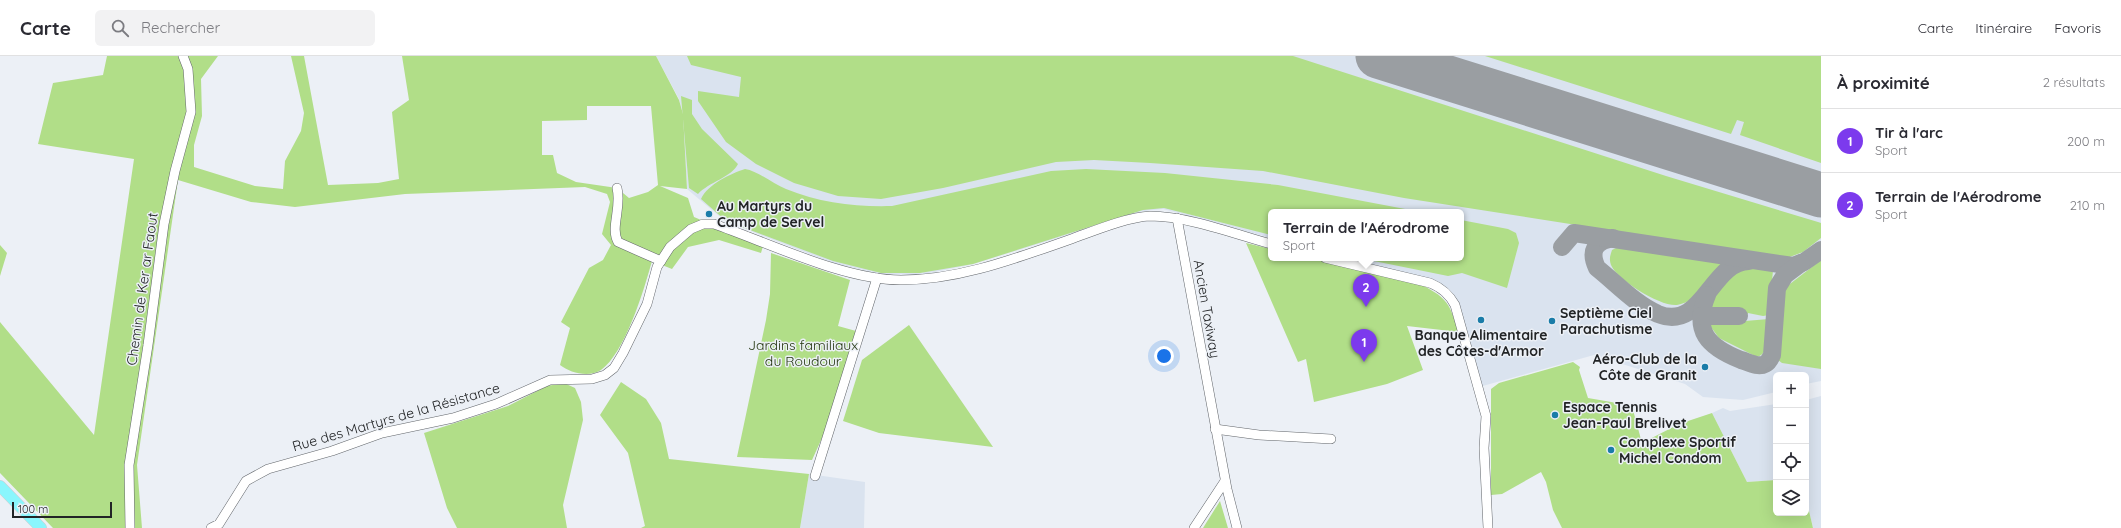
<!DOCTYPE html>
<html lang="fr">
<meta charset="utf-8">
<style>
:root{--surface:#fff;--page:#f2f2f3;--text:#2b2b33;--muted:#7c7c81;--line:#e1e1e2;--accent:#7c3aed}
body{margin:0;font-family:Quicksand,sans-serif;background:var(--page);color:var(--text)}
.controls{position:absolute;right:12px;bottom:12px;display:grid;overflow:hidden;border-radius:6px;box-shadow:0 4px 16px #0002}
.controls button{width:36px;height:36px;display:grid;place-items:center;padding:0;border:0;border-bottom:1px solid var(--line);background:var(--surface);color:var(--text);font:20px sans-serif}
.scale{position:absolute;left:12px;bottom:10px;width:100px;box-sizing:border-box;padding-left:4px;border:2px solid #222426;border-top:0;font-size:11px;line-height:14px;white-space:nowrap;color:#222426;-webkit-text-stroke:3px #ecf0f6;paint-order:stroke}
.you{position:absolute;left:1164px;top:300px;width:14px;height:14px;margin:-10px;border:3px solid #fff;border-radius:50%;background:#1a73e8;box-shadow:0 0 0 6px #1a73e833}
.badge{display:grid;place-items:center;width:26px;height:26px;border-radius:50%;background:var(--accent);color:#fff;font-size:13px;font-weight:700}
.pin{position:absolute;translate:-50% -33px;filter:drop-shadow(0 1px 2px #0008)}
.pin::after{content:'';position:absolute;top:21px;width:14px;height:12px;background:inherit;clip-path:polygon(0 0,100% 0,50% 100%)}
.popup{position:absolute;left:1268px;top:153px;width:196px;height:52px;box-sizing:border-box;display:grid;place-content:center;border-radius:6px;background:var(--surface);filter:drop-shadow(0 1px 3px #0005);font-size:13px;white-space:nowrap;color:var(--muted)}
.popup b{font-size:15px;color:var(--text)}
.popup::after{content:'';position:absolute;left:50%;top:100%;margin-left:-8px;border:8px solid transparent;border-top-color:var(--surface)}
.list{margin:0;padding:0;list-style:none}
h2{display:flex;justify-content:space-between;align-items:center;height:52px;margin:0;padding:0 16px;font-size:17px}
h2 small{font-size:13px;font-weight:400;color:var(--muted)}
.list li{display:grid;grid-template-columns:26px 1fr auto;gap:12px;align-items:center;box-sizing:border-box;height:64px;padding:0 16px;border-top:1px solid var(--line)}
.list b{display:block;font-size:15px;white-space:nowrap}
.list p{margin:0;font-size:13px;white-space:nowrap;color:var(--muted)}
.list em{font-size:13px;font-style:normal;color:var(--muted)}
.icon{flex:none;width:22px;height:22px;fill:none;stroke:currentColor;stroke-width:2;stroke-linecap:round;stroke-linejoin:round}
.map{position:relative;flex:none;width:1821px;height:472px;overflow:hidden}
header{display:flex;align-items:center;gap:24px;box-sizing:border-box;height:56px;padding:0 20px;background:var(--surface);border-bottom:1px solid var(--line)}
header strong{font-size:19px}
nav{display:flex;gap:22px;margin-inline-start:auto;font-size:14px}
.search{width:280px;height:36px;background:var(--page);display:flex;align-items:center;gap:10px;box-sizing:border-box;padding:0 14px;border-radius:6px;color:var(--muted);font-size:15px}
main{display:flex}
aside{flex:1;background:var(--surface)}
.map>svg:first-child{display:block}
</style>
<header>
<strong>Carte</strong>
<div class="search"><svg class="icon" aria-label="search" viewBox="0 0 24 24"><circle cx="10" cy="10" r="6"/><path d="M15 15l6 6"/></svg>Rechercher</div>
<nav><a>Carte</a><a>Itinéraire</a><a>Favoris</a></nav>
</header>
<main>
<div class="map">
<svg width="1821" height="472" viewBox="0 0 1821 472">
<rect width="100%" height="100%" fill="#ecf0f6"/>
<g fill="#dae3ef">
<path d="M656 0H1821V325L1806 328V319H1776V336L1743 344 1703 341 1685 328 1594 299 1479 331 1455 249 1444 234 1342 202H1461V156H1271V182L1163 153 1144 155 973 208 920 219 881 218 833 207 725 165 687 133 683 58 679 43Z"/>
<path d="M1821 340V472H1813L1806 442V344Z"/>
<path d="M1776 348V424L1747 426 1712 357 1723 352 1730 355Z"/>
<path d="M809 418 865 426 864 472H800Z"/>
</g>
<g fill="#b1de88" fill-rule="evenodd">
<path d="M107 0H218L201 23 202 60 194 89V111L255 130 283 133 285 105 301 75 304 57 291 0H304L328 129 378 127 399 123 392 56 409 44 402 0H656L679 44 683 58 687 133 660 130 688 142 694 161 763 190 761 197 719 184 688 191 672 213 652 205C644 234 625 297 601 314 589 322 570 317 560 309L570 272 561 266 589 212 603 204 611 189 602 178 610 146 607 138 585 131 405 138 295 151 251 146 178 124 137 409 142 472H53L0 417V266L94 379 134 103 38 88 53 27 103 19ZM587 50H651L658 129 648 136 629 142 617 132 576 126 557 117 553 99H542V65L587 64Z"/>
<path d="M687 0H1293L1666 120 1818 166 1821 167V182L1803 196 1787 202 1404 142 1263 115 1150 107 1094 104 1056 106 943 132 881 143 838 140 794 127 756 108 726 86 698 45V35L739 41 741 21 691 9Z"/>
<path d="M1485 0H1821V107L1740 79 1744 66 1737 64 1731 78Z"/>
<path d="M681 40 692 44V58L702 73 738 108C732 121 709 126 698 138L689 132Z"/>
<path d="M745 113C758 115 773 128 786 133 820 147 855 151 892 150L1051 115 1086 113 1165 117 1278 129 1421 156H1271V179L1164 152 1143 154 973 208 920 217H881L833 205 726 165 701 143C708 128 730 118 745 113Z"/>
<path d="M1461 164 1508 173 1516 177 1519 187 1507 232 1462 217 1448 220 1359 202H1461Z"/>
<path d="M1246 187 1271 193V202H1309L1422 229C1449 243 1449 248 1459 276L1407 270 1423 314 1387 328 1314 346 1306 303 1298 306Z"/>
<path d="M0 189 7 197 0 220Z"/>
<path d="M1620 190 1724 207C1712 223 1699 245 1677 249 1661 251 1617 224 1611 209 1609 203 1610 200 1612 194Z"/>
<path d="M771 197 850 224 838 270 856 275 827 371 812 404 737 401 766 264 770 238Z"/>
<path d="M1821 204V313L1782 307 1778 304 1776 297 1782 239 1786 231Z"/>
<path d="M1745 211 1773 214 1769 259 1763 260 1748 257 1745 265 1769 263C1768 275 1771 297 1757 301L1719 282 1708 267 1740 266 1739 254 1707 256C1710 238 1727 216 1745 211Z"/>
<path d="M909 269 993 391 879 377 843 365 862 304Z"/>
<path d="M1573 306 1580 311 1579 314 1588 342 1617 347 1619 355 1624 353 1633 354 1642 387 1679 368 1712 357 1747 426 1776 424V457H1806V442L1813 472H1562L1553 454 1546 426 1541 416 1502 438 1491 439V333L1499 327Z"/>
<path d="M621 326 646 343 661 367 669 403 809 418 800 472H641L645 470 628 397 600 359Z"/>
<path d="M564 327 575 332 581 346 583 364 563 449 567 472H457L447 452 424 377 508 350 547 330Z"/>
<path d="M1220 445 1228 472H1203Z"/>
</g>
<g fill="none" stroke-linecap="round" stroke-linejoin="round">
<g stroke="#9a9ea2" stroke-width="18">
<path d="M1810 135 1821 141"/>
<path d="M1613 182C1595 185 1589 195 1597 212 1616 227 1635 248 1658 258 1703 276 1711 205 1749 205"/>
<path d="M1562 191 1574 177 1793 210 1804 206 1821 194"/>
<path d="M1707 239C1692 275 1708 291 1741 304 1748 306 1758 312 1765 308 1769 306 1770 303 1772 299L1777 232 1785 219 1801 207"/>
<path d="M1701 260H1739"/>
</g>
<path stroke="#9a9ea2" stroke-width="45" d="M1378 0 1821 139"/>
<g stroke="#62666b" stroke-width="10">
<g id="minor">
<path d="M617 132C622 151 610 172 618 186L661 205"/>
<path d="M1177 162 1227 433 1237 472"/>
<path d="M1325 202 1430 227C1442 232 1449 238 1455 249L1486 360 1484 392 1488 472"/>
<path d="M1215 373 1259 379 1331 383"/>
<path d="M815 420 877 222"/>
<path d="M130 472 129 409 148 289 164 168 175 115 191 56 188 13 183 0"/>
<path d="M211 472 219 468 246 425 268 413 332 395 382 377 453 362 496 348 550 324 592 323 605 319 614 312 623 297 647 248 657 211 670 191 691 173 703 168H714C769 187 844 224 901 224 961 224 1019 201 1074 182 1096 174 1128 161 1150 160 1187 160 1235 178 1271 188"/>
<path d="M1194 472 1225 425"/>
</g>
</g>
<g stroke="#cecfcf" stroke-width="12">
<path id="major" d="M0 430 41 472"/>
</g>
<use href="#minor" stroke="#fff" stroke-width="9"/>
<use href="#major" stroke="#8af6fd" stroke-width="11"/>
</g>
<g fill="#1a7ca8" stroke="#ecf0f6" stroke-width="1.5">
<circle cx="709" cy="158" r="4"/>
<circle cx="1481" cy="264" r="4"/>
<circle cx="1552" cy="265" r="4"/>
<circle cx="1705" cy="311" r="4"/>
<circle cx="1555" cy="359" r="4"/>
<circle cx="1611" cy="394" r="4"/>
</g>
<g text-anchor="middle" stroke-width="3" stroke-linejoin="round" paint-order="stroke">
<g font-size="14" font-weight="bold" fill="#222426" stroke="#ecf0f6" text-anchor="start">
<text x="717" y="155">Au Martyrs du<tspan x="717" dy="16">Camp de Servel</tspan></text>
<text x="1560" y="262">Septième Ciel<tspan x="1560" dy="16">Parachutisme</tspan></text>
<text x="1481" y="284" text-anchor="middle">Banque Alimentaire<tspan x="1481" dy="16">des Côtes-d'Armor</tspan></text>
<text x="1697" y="308" text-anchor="end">Aéro-Club de la<tspan x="1697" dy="16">Côte de Granit</tspan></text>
<text x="1563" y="356">Espace Tennis<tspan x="1563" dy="16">Jean-Paul Brelivet</tspan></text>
<text x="1619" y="391">Complexe Sportif<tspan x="1619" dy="16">Michel Condom</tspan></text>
</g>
<g font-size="14" fill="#222426" stroke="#ecf0f6">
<text transform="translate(142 233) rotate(-82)" y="5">Chemin de Ker ar Faout</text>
<text transform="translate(1207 253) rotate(80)" y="5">Ancien Taxiway</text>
<text transform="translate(396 361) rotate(-16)" y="5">Rue des Martyrs de la Résistance</text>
</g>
<g font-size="14" fill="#253712" stroke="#ecf0f6">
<text x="803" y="294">Jardins familiaux<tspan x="803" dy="16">du Roudour</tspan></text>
</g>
</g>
</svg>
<div class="controls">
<button>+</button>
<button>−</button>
<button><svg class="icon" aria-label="locate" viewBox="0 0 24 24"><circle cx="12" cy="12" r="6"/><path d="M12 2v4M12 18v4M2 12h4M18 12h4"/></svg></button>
<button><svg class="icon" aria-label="layers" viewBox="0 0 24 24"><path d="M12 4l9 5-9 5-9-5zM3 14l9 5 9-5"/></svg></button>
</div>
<div class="scale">100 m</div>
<div class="you"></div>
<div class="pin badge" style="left:1364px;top:306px">1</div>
<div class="pin badge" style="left:1366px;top:251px">2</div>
<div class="popup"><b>Terrain de l'Aérodrome</b>Sport</div>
</div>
<aside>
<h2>À proximité<small>2 résultats</small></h2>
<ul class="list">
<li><span class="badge">1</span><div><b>Tir à l'arc</b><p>Sport</p></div><em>200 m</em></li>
<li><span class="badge">2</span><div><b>Terrain de l'Aérodrome</b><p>Sport</p></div><em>210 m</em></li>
</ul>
</aside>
</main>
